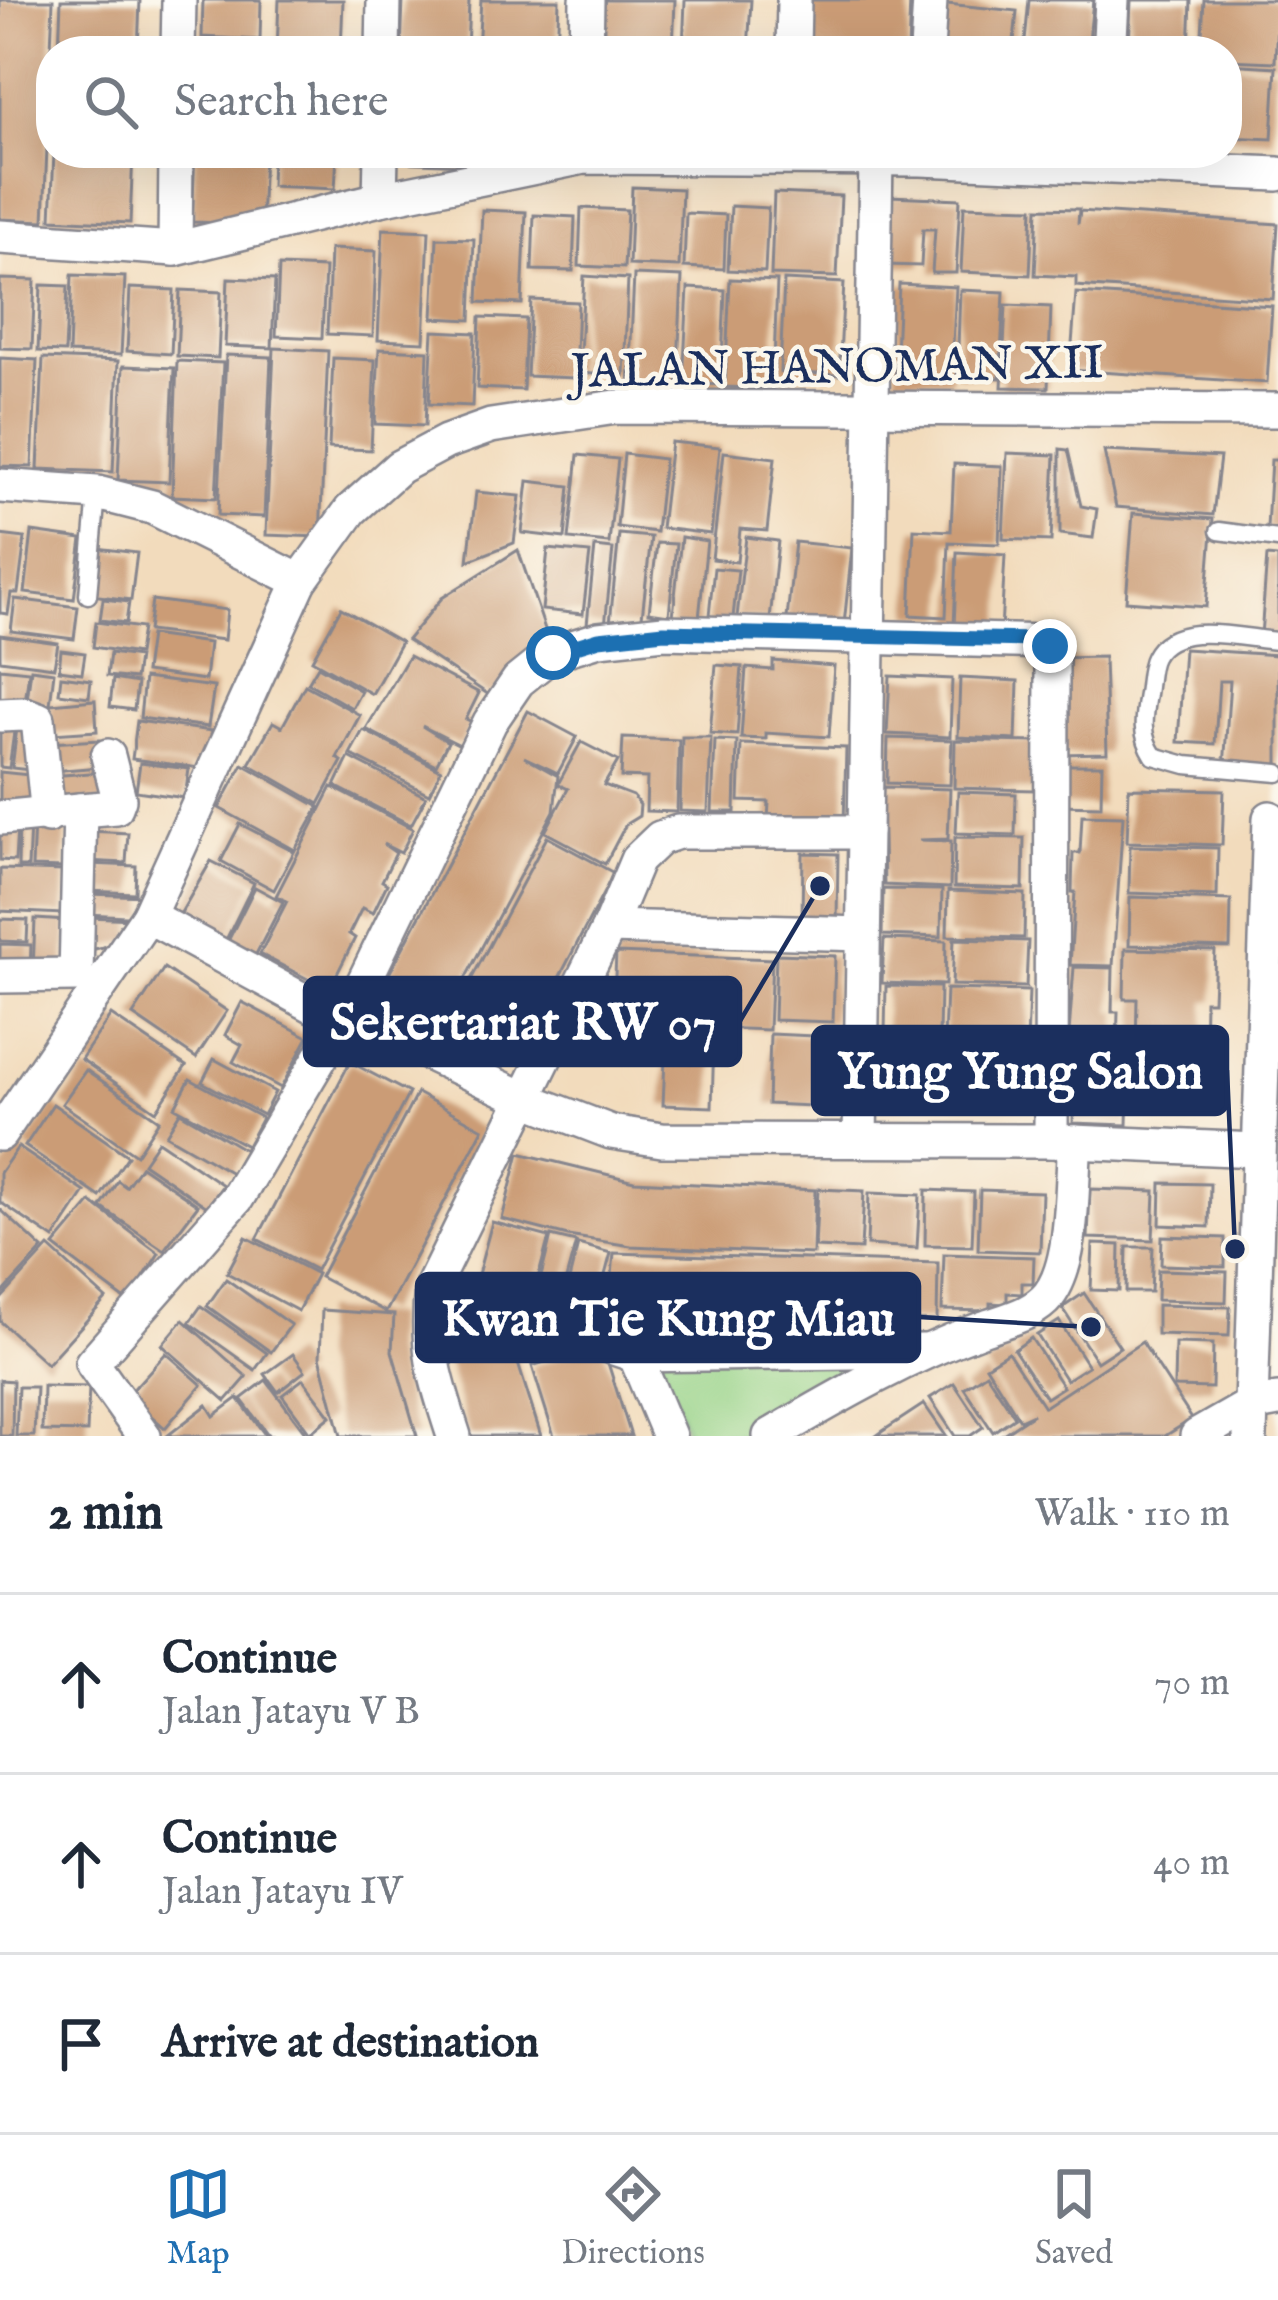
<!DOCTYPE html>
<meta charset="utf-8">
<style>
:root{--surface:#fff;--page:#f6f6f7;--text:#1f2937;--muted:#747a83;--line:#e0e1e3;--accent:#1f6fb2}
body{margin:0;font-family:"IM FELL English",serif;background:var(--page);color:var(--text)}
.stop{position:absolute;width:36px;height:36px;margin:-27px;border:9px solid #1f6fb2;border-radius:50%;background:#fff}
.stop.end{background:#1f6fb2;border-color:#fff;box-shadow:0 3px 12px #0008}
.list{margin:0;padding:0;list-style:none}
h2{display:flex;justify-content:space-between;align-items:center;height:156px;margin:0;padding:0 48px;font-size:51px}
h2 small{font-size:39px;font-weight:400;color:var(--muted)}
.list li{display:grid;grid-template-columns:78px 1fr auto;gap:36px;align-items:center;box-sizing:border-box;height:180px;padding:0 48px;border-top:3px solid var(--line)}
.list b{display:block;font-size:45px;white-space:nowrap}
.list p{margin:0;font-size:39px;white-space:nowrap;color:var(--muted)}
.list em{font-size:39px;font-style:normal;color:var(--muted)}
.icon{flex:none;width:66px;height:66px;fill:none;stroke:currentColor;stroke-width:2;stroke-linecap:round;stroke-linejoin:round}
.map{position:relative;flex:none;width:1278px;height:1436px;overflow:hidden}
.search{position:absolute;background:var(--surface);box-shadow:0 12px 48px #0002;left:36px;right:36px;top:36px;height:132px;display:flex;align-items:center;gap:30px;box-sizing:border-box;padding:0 42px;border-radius:48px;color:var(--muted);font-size:45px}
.sheet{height:696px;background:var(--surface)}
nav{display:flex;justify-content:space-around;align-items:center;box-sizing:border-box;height:168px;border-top:3px solid var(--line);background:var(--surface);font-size:33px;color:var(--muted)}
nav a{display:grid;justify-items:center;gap:6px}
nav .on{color:var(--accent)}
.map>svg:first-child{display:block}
</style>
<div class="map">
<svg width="1278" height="1436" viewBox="0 0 1278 1436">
<rect width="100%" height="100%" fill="#fbf7ec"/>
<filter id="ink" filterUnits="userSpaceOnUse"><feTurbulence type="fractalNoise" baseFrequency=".00833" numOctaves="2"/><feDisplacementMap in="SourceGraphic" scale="24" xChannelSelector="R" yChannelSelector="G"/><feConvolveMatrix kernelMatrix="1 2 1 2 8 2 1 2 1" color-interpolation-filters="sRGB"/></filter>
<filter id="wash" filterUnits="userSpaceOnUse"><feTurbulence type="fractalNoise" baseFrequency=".004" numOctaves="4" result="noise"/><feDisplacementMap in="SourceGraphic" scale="48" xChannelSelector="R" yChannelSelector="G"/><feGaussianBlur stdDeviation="2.7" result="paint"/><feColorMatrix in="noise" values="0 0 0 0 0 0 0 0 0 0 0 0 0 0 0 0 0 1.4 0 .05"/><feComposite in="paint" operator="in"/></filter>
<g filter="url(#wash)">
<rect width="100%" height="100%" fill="#f2dbbc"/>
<path fill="#97d388" stroke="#598173" stroke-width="3" d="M647 1326 877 1363 755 1436H687Z"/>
<g id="blocks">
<g fill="#cb9c76">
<path d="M0 0H53L44 221 0 219Z"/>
<path d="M61 0H140L138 51H59Z"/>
<path d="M203 0H261L260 40 202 37Z"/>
<path d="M279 0H343L341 51H277Z"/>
<path d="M403 0H469L467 51H401Z"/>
<path d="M481 0H559L557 51H478Z"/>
<path d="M598 0H675L673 51H595Z"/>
<path d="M685 0H751L748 51H683Z"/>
<path d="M808 0H910L908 51H806Z"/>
<path d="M1029 0H1093L1088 51H1024Z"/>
<path d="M1131 0H1191L1189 51 1129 50Z"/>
<path d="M1204 0H1278L1275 62 1227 60V51H1201Z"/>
<path d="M947 4 1017 11 1013 51H942Z"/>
<path d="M196 43 264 46V51H195Z"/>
<path d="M1227 64 1276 67 1272 139 1227 137Z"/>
<path d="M54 153H133L130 223 51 219Z"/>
<path d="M195 153H264L261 224 192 222Z"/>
<path d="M272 153H337L335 189 271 186Z"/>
<path d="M398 153H465V165L397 162Z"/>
<path d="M632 187 682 189 679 267 629 265Z"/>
<path d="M774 193 841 196 837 277 771 275Z"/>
<path d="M889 196 960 199 956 273H932L935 229H923L921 266 886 265Z"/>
<path d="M731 206 768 208 765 272 728 270Z"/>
<path d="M964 206 1033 208 1030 275 961 272Z"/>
<path d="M581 208 627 210 624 268 579 266Z"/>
<path d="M1038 208 1079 209 1078 224 1080 211 1278 224 1273 299 1076 286V277L1035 275Z"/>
<path d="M482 210 526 212 522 304 478 302Z"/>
<path d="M686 213 726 215 724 269 684 267Z"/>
<path d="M534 215 575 217 573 271 532 270Z"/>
<path d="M383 229 429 231 424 342 378 340Z"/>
<path d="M437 238 474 239 471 320 433 318Z"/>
<path d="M330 249 376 251 373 336 327 334Z"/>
<path d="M279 266 325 268 322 338 276 336Z"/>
<path d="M72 275 125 277 121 355 69 353Z"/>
<path d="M634 275 682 277 677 389 629 387Z"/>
<path d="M584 276 628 279 624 376 579 373Z"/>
<path d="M228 278 275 280 272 348 225 346Z"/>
<path d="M0 279 35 280 32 349 0 348Z"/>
<path d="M730 279 777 281 773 389 725 387Z"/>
<path d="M784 280 844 283 839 375 780 372Z"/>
<path d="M899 284 956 287 951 381 895 378Z"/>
<path d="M41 285 68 286 65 352 38 351Z"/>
<path d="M130 288 174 290 171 354 127 351Z"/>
<path d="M688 288 725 290 721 385 683 383Z"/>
<path d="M180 290 221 292 218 358 177 356Z"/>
<path d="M960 290 1004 292 1000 378 957 376Z"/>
<path d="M1076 293 1272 306 1267 383 1070 370Z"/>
<path d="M531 300 578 302 575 378 527 376Z"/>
<path d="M1006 305 1051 307 1048 388 1002 387Z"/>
<path d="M480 317 526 319 523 390 477 388Z"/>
<path d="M433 331 475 333 472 406 429 404Z"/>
<path d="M274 348 328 351 320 537 266 535Z"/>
<path d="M379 349 428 351 425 426 375 424Z"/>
<path d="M226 355 271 357 264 517 218 515Z"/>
<path d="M0 358 37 360 32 467 0 466Z"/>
<path d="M43 358 118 361 113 472 38 469Z"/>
<path d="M333 358 375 360 371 450 329 448Z"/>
<path d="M177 361 223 363 216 498 172 496Z"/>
<path d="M123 366 174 368 169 482 118 480Z"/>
<path d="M671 442 720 447 711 534 661 528Z"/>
<path d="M1060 449 1068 450 1081 506 1097 509 1093 538 1060 534Z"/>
<path d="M1104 451 1220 457 1213 515 1116 507Z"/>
<path d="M724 452 775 458 767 531 740 529 737 562 712 559Z"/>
<path d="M1007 453 1055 455 1051 541 1003 539Z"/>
<path d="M624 454 664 459 656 532 617 527Z"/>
<path d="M578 455 618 459 609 543 569 539Z"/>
<path d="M1271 460H1278V529L1267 528Z"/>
<path d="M954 464 1002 466 999 544 949 542 946 617 910 615 914 529 951 531Z"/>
<path d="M528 481 570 486 565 538 522 533Z"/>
<path d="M476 492 520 496 514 543 468 561Z"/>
<path d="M1133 513 1213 519 1206 607 1126 601Z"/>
<path d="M32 532 82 539 74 599 25 593Z"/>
<path d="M619 534 651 537 641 626 610 623Z"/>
<path d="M0 535 25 538 18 593H11L8 614 0 613Z"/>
<path d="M681 537 707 541 698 628 672 626Z"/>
<path d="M746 537 778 541 770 620 737 617Z"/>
<path d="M795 542 852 548 843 634 786 628Z"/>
<path d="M657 543 676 544 669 615 649 612Z"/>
<path d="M595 547 613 549 605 626 587 624Z"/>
<path d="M97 548 137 553 131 600 91 595Z"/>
<path d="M548 549 590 553 583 614 542 610Z"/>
<path d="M518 550 550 644 489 695 407 640 442 598Z"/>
<path d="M957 552 1005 555 1001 630 954 627Z"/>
<path d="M1267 556 1278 557V637L1261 636Z"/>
<path d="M714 568 738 570 732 627 708 625Z"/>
<path d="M15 599 78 607 74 639 11 631Z"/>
<path d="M103 599 129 602 126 623 100 620Z"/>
<path d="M152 600 227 610 224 640 148 631Z"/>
<path d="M341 608 401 642 372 694 312 660Z"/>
<path d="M96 622 142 628 138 654 93 647Z"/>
<path d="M0 635 58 643 54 667 0 660Z"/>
<path d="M150 635 209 643 205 680 145 672Z"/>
<path d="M1184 649 1278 655V771L1224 768 1230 681H1219L1215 744 1178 742Z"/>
<path d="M61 650 85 653 82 673 59 670Z"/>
<path d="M110 653 138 657 135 679 107 676Z"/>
<path d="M409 656 479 693 466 719 472 722 460 745 422 726 448 742 436 765 366 729Z"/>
<path d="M1104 657 1107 753 1058 754 1055 658Z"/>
<path d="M773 661 834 666 829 737 766 733V739L741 738 746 668 773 670Z"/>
<path d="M716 665 742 667 737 735 710 733Z"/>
<path d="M318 666 361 691 352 708 308 683Z"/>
<path d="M0 668 29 671 24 710 0 707Z"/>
<path d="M31 669 54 672 50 704 27 700Z"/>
<path d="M61 676 91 680 89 697 59 693Z"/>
<path d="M890 676 952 679 950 737 887 734Z"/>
<path d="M144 678 214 687 208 727 140 718Z"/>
<path d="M960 678 1018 681 1016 740 958 737Z"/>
<path d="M113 679 137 683 134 710 110 707Z"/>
<path d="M305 685 360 715 337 758 342 761 319 804 249 764 273 722 282 727Z"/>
<path d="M95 700 97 731 52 734 50 704Z"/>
<path d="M528 711 577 737 558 773 524 757 558 776 554 811 439 1028 378 995Z"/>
<path d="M18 720 35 724 39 771 12 768Z"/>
<path d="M137 721 212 731 207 769 132 759Z"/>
<path d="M0 723 15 725 9 768 0 767Z"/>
<path d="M363 730 441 770 429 794 350 754Z"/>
<path d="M682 737H711L708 812 680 811Z"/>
<path d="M623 738 679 740 677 812 646 811 647 778 621 777Z"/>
<path d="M888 738 952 740 950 785 887 783Z"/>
<path d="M99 740 100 767 52 771 50 743Z"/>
<path d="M715 740 737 741 735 812H712Z"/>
<path d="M955 740 1036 742 1035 790 954 788Z"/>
<path d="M581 742 618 761 604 785 633 796 640 805 639 816 626 824 605 864 545 832 568 789 558 784Z"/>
<path d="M741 744 846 748 844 822 768 820 769 802 739 801Z"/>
<path d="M349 757 426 797 411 825 335 786Z"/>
<path d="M140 763 189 769 185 798 136 791Z"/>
<path d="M243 764 319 807 295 850 219 808Z"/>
<path d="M1057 765H1102L1101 806 1056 805Z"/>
<path d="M0 772 39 776 43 814 0 809Z"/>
<path d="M103 772 105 801 52 805 50 776Z"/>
<path d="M332 787 413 829 401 853 383 844 396 853 382 881 387 884 373 913 362 908 349 934 355 938 329 990 260 954 287 901 276 896Z"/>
<path d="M882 787 950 789 948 839 919 840 951 841 950 888 884 885Z"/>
<path d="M1129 788 1224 790 1222 845 1127 842Z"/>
<path d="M958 792 1016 794 1015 835 956 833Z"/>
<path d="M1082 815 1123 816 1113 966 1070 965 1075 892H1072L1073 853H1080Z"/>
<path d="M34 822 66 823 64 868 32 867Z"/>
<path d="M19 824H30L28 867H18Z"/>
<path d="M240 824 294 852 274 890 221 861Z"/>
<path d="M0 826 17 827 15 861 0 860Z"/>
<path d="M87 831 128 833 126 863 86 861Z"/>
<path d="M547 837 614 873 516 1060 448 1023Z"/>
<path d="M955 837 1024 838 1023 889 954 887Z"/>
<path d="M1130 846 1218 848 1217 896 1129 893Z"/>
<path d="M803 853 838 854 837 920 802 919Z"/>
<path d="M211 861 254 883 225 942 178 918Z"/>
<path d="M88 864 136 866 135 893 87 891Z"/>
<path d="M0 869 65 871 63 914 0 911Z"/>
<path d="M255 887 283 902 253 960 226 945Z"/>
<path d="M883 889 942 890 941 937 882 935Z"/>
<path d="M948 891 1025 894 1024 938 947 936Z"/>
<path d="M88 894 146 896 145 917 87 914Z"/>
<path d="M1130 897 1231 900 1230 948 1129 945Z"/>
<path d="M89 917 133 919 131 940 87 951Z"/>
<path d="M0 919 28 920 27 942 0 941Z"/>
<path d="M35 919 67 921 64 973 33 972Z"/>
<path d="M884 939 946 941 945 985 882 983Z"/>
<path d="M954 939 1028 941 1026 987 952 985Z"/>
<path d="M0 944 31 945 30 971 0 970Z"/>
<path d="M1125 949 1215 951 1213 1001H1205L1204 1052 1136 1050 1137 999H1124Z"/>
<path d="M616 953 772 959 769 1030 613 1024Z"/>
<path d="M776 954 835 956 833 1022 774 1020Z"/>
<path d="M1074 967 1113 968 1112 1012H1118L1117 1047 1068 1046Z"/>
<path d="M164 968 227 1011 196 1058 133 1015Z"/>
<path d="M886 986 940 987 939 1035 885 1033Z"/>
<path d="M946 989 1029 991 1027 1043 944 1040Z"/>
<path d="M242 1002 308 1037 281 1088 233 1062 242 1045 225 1035Z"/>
<path d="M111 1015 186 1066 156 1111 81 1059Z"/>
<path d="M770 1034 836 1037 834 1107 768 1104Z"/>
<path d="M666 1036 714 1038 712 1107 663 1105Z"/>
<path d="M1075 1052 1129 1054 1127 1125 1073 1123Z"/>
<path d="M214 1059 275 1092 263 1115 202 1082Z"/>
<path d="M350 1062 409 1093 316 1270 257 1239Z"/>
<path d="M86 1070 159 1120 136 1155 62 1104Z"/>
<path d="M190 1079 262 1118 247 1146 175 1107Z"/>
<path d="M417 1093 483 1129 386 1312 320 1277Z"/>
<path d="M53 1104 128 1156 100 1197 25 1146Z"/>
<path d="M180 1112 245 1150 232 1173 166 1135Z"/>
<path d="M158 1141 223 1185 207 1207 143 1163Z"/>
<path d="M18 1147 85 1192 54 1239 0 1202V1173Z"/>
<path d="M519 1153 634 1181 815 1190 813 1254 631 1246 568 1236 502 1219Z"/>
<path d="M141 1166 198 1205 164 1250 101 1207 118 1181 126 1187Z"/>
<path d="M1161 1183 1210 1184 1209 1227 1160 1225Z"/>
<path d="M818 1189 864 1191 861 1249 815 1247Z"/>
<path d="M1090 1189 1155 1191 1153 1240 1088 1238Z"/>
<path d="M926 1190 974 1192 972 1246 925 1245Z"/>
<path d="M980 1190 1042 1192 1040 1252 978 1250Z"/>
<path d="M869 1193 920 1195 917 1248 867 1245Z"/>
<path d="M91 1202 159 1253 128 1302 54 1246Z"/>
<path d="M0 1209 43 1249 0 1296Z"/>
<path d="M492 1222 549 1237 533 1297 476 1282Z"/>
<path d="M551 1236 576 1242 560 1301 536 1297Z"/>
<path d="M1162 1236 1225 1238V1267L1161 1265Z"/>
<path d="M246 1237 317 1274 298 1311 227 1273Z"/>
<path d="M578 1244 611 1253 596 1308 563 1304Z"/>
<path d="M1093 1244 1120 1245 1119 1291 1091 1290Z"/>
<path d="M49 1247 106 1299 47 1364 0 1321V1300Z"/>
<path d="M1127 1247H1153L1151 1292H1126Z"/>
<path d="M614 1253 938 1263 937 1321 609 1310Z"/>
<path d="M944 1254 1034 1257 1033 1283H1022V1294L1007 1293V1304L990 1303V1311L942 1310Z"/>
<path d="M1158 1270 1227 1272 1226 1302 1157 1300Z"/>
<path d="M226 1279 291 1325 271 1352 207 1306Z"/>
<path d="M1084 1293 1120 1347 1097 1362 1062 1308Z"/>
<path d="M1157 1305 1230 1307 1229 1336 1157 1334Z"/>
<path d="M201 1306 267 1353 255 1370 189 1323Z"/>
<path d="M322 1310 394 1315 392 1351 417 1436H341L320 1357Z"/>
<path d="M503 1316 541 1436H470L439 1336Z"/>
<path d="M183 1320 247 1377 226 1401 162 1345Z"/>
<path d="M1059 1321 1088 1366 1066 1380 1037 1335Z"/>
<path d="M1031 1338 1063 1387 1046 1398 1014 1350Z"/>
<path d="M1142 1342 1192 1419 1165 1436H1000L1033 1414 1020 1420 986 1366 1008 1352 1044 1407Z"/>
<path d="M1175 1343 1213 1344 1212 1388 1174 1387Z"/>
<path d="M602 1344 631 1436H554L532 1366Z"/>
<path d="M166 1353 202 1385 165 1428 128 1395Z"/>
<path d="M293 1354 305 1371 278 1392 265 1374Z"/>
<path d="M986 1373 1015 1417 993 1432 964 1388Z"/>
<path d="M303 1379 331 1416 310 1433 282 1395Z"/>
<path d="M0 1380 13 1381 12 1436H0Z"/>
<path d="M266 1380 308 1436H269L241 1399Z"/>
<path d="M954 1383 983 1427 970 1436H955L930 1398Z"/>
<path d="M43 1386 89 1387 87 1432 42 1431Z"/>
<path d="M18 1387H36L34 1436H16Z"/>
<path d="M238 1398 266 1436H167L207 1405 214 1416Z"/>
<path d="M924 1404 946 1436H876L883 1431Z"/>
</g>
</g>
</g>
<g filter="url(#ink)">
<use href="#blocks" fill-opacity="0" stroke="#86858d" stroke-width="3"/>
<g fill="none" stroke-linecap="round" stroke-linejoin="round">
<g stroke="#86858d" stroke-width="21">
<g id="service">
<path d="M1219 531 1278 539"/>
<path d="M88 595 97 493"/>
<path d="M1278 641C1244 639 1174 618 1154 657 1149 666 1149 683 1147 694 1143 718 1140 735 1154 756L1186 765 1278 773"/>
</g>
</g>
<g stroke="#86858d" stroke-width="38">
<g id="minor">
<path d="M1110 38 1112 0"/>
<path d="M178 51 179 0"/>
<path d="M383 51 384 0"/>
<path d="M586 51 587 0"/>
<path d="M793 51 794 0"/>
<path d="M927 51 930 0"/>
<path d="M380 199 381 153"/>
<path d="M0 237 175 249 380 199 584 157 921 159 1278 174"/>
<path d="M175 249 176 153"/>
<path d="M0 486 97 493 152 507 300 581"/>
<path d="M0 715 24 714 38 719 48 816"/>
<path d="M80 810 116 807 119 799 108 756"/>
<path d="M0 818 80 810 76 975 0 976"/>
<path d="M148 916 312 1005 345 1014 525 1099 611 1132 662 1140 1051 1141 1257 1150"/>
<path d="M609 927 863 934"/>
<path d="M0 1134 148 916 300 581 351 510 399 467 446 442 491 426 616 407 1278 410"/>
<path d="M860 1139 876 158"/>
<path d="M432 1287 635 1355 923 1351"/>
<path d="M635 1355 669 1436"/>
<path d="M144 1436 92 1363 237 1198 358 994 490 722 518 681 553 653 599 639 664 632 1047 642 1052 654 1051 1141"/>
<path d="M454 1436C435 1377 425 1350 432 1287L609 927 637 860 660 838 678 832H865"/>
<path d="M770 1436C840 1395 908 1356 984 1328 1006 1320 1034 1314 1049 1295 1075 1261 1071 1184 1075 1142"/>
<path d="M1197 1436 1251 1405 1278 1400"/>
<path d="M1250 1436 1270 818"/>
</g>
</g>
<use href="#service" stroke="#fff" stroke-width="16"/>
<use href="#minor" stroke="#fff" stroke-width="33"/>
</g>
</g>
<g fill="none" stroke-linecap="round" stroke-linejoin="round" filter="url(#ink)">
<path stroke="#1f6fb2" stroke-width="15" d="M553 653 599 639 664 632 1036 640 1050 646"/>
</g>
<g text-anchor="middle" stroke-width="9" stroke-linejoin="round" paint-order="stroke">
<g font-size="48" fill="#1b2f5e" stroke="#fbf7ec">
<text transform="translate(837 365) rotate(-1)" y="17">JALAN HANOMAN XII</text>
</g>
</g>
<path fill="none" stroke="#1b2f5e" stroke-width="4.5" d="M820 886L740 1021M1235 1249L1227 1070M1091 1327L919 1317"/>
<g fill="#1b2f5e" stroke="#fbf7ec" stroke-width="4.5">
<circle cx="820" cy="886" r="12"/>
<circle cx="1235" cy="1249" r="12"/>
<circle cx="1091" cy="1327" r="12"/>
</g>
<g fill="#1b2f5e" stroke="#1b2f5e" stroke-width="4.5">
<rect x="305" y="978" width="435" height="87" rx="12"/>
<rect x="813" y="1027" width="414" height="87" rx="12"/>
<rect x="417" y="1274" width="502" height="87" rx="12"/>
</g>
<g font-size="51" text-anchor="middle" font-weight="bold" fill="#fff">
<text x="523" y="1039">Sekertariat RW 07</text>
<text x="1020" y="1088">Yung Yung Salon</text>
<text x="668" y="1335">Kwan Tie Kung Miau</text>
</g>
</svg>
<div class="stop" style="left:553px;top:653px"></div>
<div class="stop end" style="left:1050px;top:646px"></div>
<div class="search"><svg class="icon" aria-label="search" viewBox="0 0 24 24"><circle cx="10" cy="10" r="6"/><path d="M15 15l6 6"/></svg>Search here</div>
</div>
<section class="sheet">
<h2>2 min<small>Walk · 110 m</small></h2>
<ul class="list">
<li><svg class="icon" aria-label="ahead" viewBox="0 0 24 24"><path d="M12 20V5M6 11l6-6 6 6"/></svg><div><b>Continue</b><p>Jalan Jatayu V B</p></div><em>70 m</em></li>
<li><svg class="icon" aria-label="ahead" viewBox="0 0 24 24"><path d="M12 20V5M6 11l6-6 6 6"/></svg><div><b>Continue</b><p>Jalan Jatayu IV</p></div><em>40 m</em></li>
<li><svg class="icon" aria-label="arrive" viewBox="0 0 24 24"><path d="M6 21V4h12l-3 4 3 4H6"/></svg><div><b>Arrive at destination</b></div></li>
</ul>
</section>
<nav>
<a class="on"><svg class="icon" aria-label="map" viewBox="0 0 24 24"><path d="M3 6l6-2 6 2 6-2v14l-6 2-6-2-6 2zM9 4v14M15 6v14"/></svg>Map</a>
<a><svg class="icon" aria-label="directions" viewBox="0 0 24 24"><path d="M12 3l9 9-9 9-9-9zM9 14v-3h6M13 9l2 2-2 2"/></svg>Directions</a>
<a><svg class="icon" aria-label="saved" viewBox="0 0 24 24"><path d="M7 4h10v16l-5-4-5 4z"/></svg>Saved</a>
</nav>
